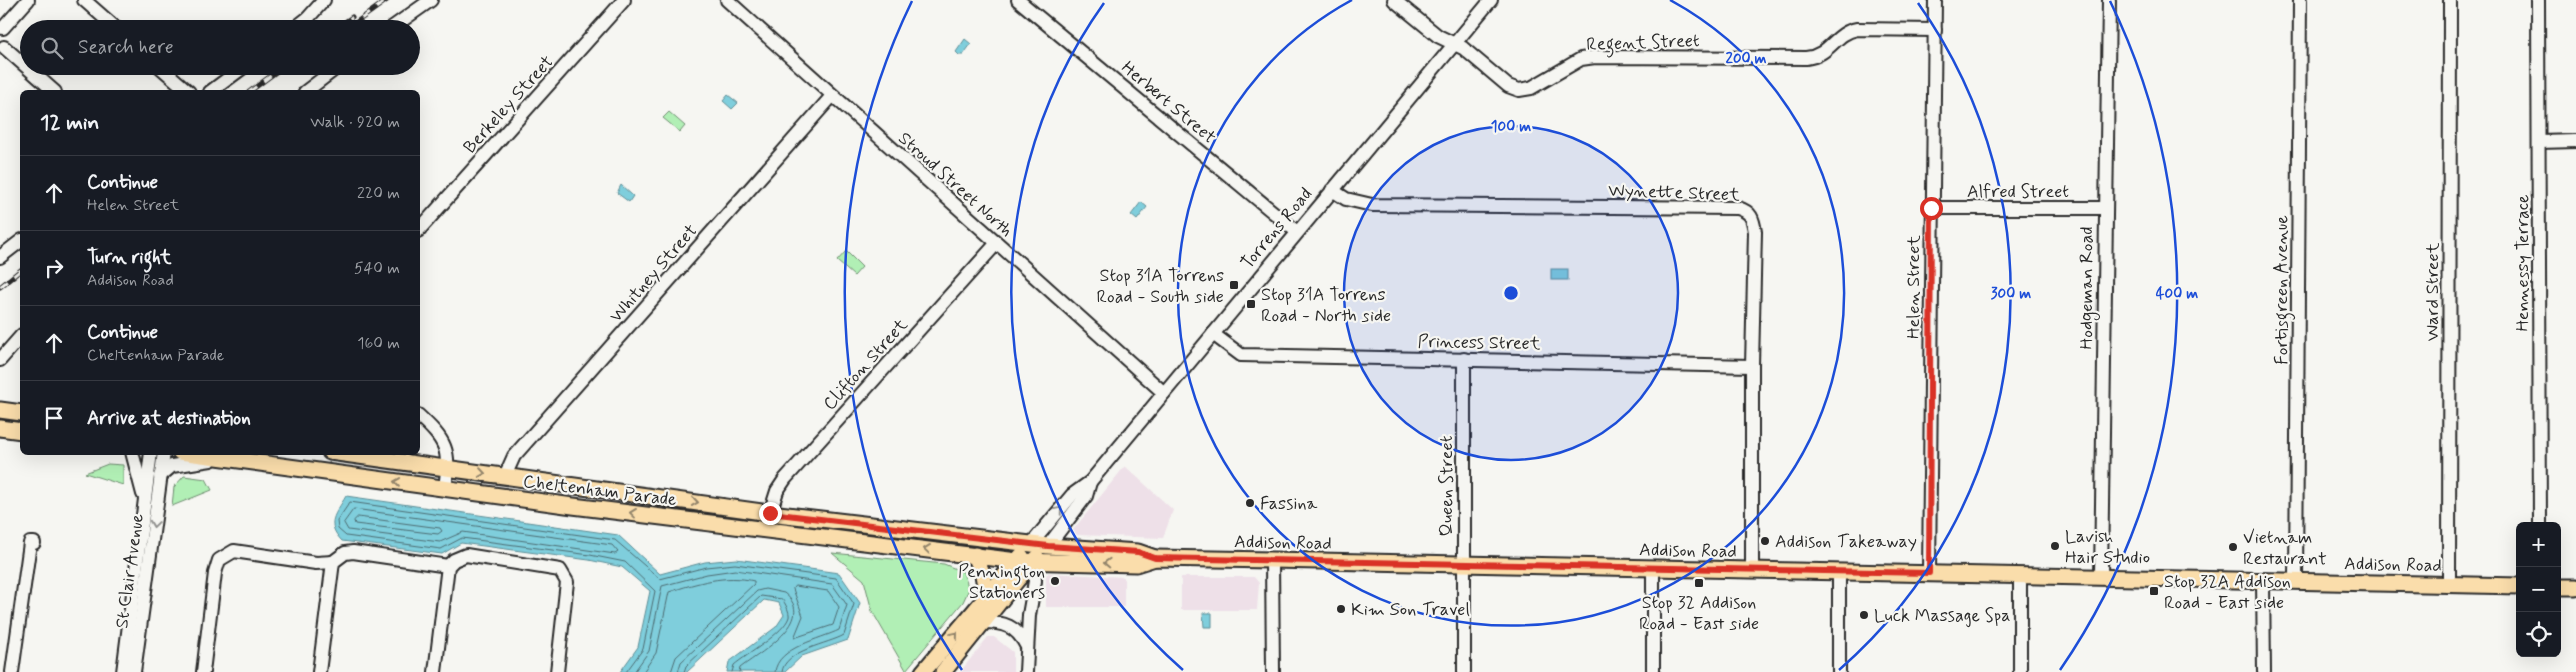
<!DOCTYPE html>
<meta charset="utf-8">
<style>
:root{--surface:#171b24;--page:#242831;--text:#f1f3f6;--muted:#9ea1a6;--line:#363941}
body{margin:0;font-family:Mynerve,sans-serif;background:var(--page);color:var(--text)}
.controls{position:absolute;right:15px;bottom:15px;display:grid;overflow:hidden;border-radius:8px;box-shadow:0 5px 20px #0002}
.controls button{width:45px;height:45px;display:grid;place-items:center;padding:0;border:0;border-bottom:1px solid var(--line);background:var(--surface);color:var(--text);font:25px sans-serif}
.stop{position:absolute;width:15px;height:15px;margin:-11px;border:4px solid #d93025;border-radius:50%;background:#fff}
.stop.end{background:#d93025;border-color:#fff;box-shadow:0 1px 5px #0008}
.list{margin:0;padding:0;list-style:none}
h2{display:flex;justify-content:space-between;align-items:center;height:65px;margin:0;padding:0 20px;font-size:21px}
h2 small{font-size:16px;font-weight:400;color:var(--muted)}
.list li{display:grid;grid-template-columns:32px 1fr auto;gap:15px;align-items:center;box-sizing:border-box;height:75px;padding:0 20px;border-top:1px solid var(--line)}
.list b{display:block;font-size:19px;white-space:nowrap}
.list p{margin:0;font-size:16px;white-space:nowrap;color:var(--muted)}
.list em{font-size:16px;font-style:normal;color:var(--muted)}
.icon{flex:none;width:28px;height:28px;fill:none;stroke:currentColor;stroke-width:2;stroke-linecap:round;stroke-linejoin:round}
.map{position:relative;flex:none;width:2576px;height:672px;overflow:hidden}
.search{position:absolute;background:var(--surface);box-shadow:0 5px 20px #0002;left:20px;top:20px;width:400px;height:55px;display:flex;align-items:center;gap:12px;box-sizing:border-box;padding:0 18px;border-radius:28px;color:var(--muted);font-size:19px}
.panel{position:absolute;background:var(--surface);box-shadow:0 5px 20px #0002;left:20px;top:90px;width:400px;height:365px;border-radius:8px}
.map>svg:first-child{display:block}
</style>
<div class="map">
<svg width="2576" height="672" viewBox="0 0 2576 672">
<rect width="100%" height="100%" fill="#f6f6f2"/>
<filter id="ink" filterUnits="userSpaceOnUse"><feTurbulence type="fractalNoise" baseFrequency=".02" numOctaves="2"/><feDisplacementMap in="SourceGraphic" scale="10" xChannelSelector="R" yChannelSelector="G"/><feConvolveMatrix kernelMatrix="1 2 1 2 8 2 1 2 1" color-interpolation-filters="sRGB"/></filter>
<g filter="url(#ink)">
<g fill="#eee0e8">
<path d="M1125 466 1173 510 1163 538 1077 535 1073 530Z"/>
<path d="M1049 573 1124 577V607H1046V575Z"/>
<path d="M1181 577H1254L1259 583 1257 610H1181Z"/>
<path d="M988 637H994L1013 652V672H960Z"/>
</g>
<g fill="#b1efb5" stroke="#6e8d70">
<path d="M669 112 685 126 680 132 663 118Z"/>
<path d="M846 251 862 267 854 276 837 261Z"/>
<path d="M108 464 123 465V485L85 473Z"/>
<path d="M184 476 206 479 212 490 172 506 174 487Z"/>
<path d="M832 553 944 564 963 572 969 589 963 602 906 670 872 611 864 580Z"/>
</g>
<g fill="#7fcedc" stroke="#5d8d95">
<path d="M965 39 971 44 963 55H959L956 52Z"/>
<path d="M728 95 738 103 732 109 723 101Z"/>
<path d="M621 185 633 196 629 202 617 193Z"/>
<path d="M1141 202 1147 207 1137 220 1131 215Z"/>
<rect x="1551" y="269" width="17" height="11"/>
<path d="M346 496 618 535 660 574 705 562 736 559 839 573 860 603 848 640 802 656 785 672H727L729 662 776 627 784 615 779 603 764 600 687 672H620L638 647 650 591 622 567 589 560 461 543 442 554 342 541C325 523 335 515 346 496Z"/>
<path d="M1203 613H1212V627H1204Z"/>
</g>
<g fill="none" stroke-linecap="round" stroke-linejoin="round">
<g stroke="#4d6c72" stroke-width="1">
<path d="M354 509 612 545 618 552 615 554 463 532 440 542 348 530 344 523Z"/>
<path d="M358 517 440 528 442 531 438 534 355 524 354 521Z"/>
<path d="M795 586 828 591 839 607 833 625 794 638 803 616 793 589Z"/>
<path d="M626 672 643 649 655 591 625 562 590 555 462 538 441 549 346 536 338 529 337 521 350 502 615 540 660 579 706 567 735 564 836 578 854 604 844 635C829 644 784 650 782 672"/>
<path d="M634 672 649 651 662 586 707 574 735 570 832 584 847 605 839 630C821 639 777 647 775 672"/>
<path d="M643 672 656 653 669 592C696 583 726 574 754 581V584L676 657 671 672"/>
<path d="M678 672 681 662 757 591 765 589 784 593C819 620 759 653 740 668L739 672"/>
<path d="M684 672 686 666 761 596 782 599C785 603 790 612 789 617 784 633 747 654 734 665L732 672"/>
</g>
<g stroke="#2b2b2b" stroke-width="16">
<g id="minor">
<path d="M84 0 117 29"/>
<path d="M727 0 1164 393"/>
<path d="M1018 0 1297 232"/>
<path d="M1394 0 1438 36 1463 48 1508 86 1519 90 1531 88 1581 59 1595 57 1806 58C1831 55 1834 33 1857 29L1935 30"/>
<path d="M2538 0 2540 526"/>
<path d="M3 28 28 0"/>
<path d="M294 29 308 18 324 0"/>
<path d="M390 29 431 0"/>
<path d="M4 47 55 92"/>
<path d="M159 66 189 92"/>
<path d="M210 92 245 66"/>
<path d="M305 92 339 66"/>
<path d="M2539 142 2576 141"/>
<path d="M1332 190 1346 199 1372 205 1738 208C1751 212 1753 218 1755 232L1752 366V570"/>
<path d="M1931 208H2105"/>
<path d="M418 231 624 0"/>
<path d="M0 257 22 240"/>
<path d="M1213 334 1241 355 1752 366"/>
<path d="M1464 359V672"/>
<path d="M0 360 22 335"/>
<path d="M418 415C446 441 451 449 445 488"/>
<path d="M132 452 143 494"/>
<path d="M160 476 172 466 211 460"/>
<path d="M505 476 514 456 832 96"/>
<path d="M770 513 777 491 785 479 996 244"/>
<path d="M1032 543 1072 495 1090 482 1491 0"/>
<path d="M1048 546 1086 496 1090 482"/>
<path d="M1272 560 1273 672"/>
<path d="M1839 572V672"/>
<path d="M1929 573 1935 0"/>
<path d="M2101 577 2109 0"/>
<path d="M2263 580 2264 672"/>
<path d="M2296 581 2300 0"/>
<path d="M2449 584 2450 0"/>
<path d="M983 622C1004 622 1016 626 1026 645"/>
<path d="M12 672 30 543H34"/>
<path d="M123 672 151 452"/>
<path d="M134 672 164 452"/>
<path d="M203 672 215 573 219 560 234 551 316 563 333 562"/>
<path d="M319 672 333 562 345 553 353 552 448 566"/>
<path d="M435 672 448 566 454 560 466 555 560 570 567 582 557 672"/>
<path d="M1026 672 1029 615 1035 581 1034 562"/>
<path d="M1653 672V568"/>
<path d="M2020 672V576"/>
</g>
</g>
<g stroke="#2b2b2b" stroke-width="19">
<g id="major">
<path d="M0 410 22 413"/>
<path d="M0 428 22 431"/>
<path d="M180 452 573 506 1017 561 1136 564 1155 558 1272 560 2520 586"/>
<path d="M330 452 770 513 1048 546 1138 552 1155 558"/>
<path d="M975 555 983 575 987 596"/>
<path d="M2557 587H2576"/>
<path d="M923 672 1021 556"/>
<path d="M943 672 1017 580 1037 558"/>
</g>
</g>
<use href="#minor" stroke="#f6f6f2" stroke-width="12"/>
<use href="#major" stroke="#faddab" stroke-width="15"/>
<g stroke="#2b2b2b" stroke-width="5">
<g id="rail">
<path d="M335 29 352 17"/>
<path d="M347 29 387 0"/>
<path d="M249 92 284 66"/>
<path d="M0 287 22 269"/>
</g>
</g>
<use href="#rail" stroke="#f6f6f2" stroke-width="3" stroke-dasharray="9" stroke-linecap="butt"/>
</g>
<defs><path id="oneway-chevron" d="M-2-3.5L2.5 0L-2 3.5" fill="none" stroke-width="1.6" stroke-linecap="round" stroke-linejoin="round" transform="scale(1.25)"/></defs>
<g stroke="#92846b">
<use href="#oneway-chevron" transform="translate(482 473) rotate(8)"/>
<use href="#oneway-chevron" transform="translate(397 482) rotate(-172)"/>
<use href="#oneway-chevron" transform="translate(695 502) rotate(8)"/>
<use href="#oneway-chevron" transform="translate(633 513) rotate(-173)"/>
<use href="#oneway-chevron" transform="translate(927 549) rotate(-173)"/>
<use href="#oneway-chevron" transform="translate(1107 563) rotate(-178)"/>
<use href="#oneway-chevron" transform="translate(955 635) rotate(-50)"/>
</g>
<g stroke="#90908e">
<use href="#oneway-chevron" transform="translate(1059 510) rotate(-50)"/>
<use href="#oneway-chevron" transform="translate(154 524) rotate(98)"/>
</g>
</g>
<g fill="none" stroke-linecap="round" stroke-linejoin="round" filter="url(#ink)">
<path stroke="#d93025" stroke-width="6" d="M770 513 1048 546 1138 552 1155 558 1929 573 1931 208"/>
</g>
<circle cx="1511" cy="293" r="167" fill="#1d4ed8" fill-opacity=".12"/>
<g fill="none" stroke="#1d4ed8" stroke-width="2.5">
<circle cx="1511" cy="293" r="167"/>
<path d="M1670 0A333 333 0 1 1 1352 0"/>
<path d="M1183 670A500 500 0 0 1 1104 3M1918 3A500 500 0 0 1 1839 670"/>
<path d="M962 670A666 666 0 0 1 912 1M2110 1A666 666 0 0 1 2060 670"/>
</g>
<g fill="#2b2b2b" stroke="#f6f6f2" stroke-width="2">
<rect x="1229" y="280" width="10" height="10" rx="2.5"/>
<rect x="1246" y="299" width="10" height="10" rx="2.5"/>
<circle cx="1250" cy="503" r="5"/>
<circle cx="1765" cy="541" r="5"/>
<circle cx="2055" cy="546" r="5"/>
<circle cx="2233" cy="547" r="5"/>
<circle cx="1055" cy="581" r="5"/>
<rect x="1694" y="578" width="10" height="10" rx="2.5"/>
<rect x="2149" y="586" width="10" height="10" rx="2.5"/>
<circle cx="1341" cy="609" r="5"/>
<circle cx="1864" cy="615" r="5"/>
</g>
<g text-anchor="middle" stroke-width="4.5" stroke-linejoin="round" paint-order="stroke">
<g font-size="18" fill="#2b2b2b" stroke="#f6f6f2">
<text transform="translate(1643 42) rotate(-2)" y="6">Regent Street</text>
<text transform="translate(1169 102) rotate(40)" y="6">Herbert Street</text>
<text transform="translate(508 104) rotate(-48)" y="6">Berkeley Street</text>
<text transform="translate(956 184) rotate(42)" y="6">Stroud Street North</text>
<text x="2018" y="197">Alfred Street</text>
<text transform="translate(1674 192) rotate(2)" y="6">Wynette Street</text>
<text transform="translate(1276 228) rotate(-50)" y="6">Torrens Road</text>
<text transform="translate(2522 263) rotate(-90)" y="6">Hennessy Terrace</text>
<text transform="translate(653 273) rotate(-49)" y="6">Whitney Street</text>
<text transform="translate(1913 287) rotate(-90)" y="6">Helen Street</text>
<text transform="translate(2086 288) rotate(-90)" y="6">Hodgeman Road</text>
<text transform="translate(2281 290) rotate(-90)" y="6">Fortisgreen Avenue</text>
<text transform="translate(2432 292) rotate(-90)" y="6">Ward Street</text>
<text transform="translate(1479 342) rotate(1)" y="6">Princess Street</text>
<text transform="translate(865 364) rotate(-48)" y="6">Clifton Street</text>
<text transform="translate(1446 486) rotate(-90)" y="6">Queen Street</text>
<text transform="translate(600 490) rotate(7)" y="6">Cheltenham Parade</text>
<text transform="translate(1283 542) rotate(1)" y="6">Addison Road</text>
<text transform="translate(1688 550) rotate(1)" y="6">Addison Road</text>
<text transform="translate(2393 564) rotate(1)" y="6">Addison Road</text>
<text transform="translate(129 571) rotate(-82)" y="6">St Clair Avenue</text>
</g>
<g font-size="18" fill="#2b2b2b" stroke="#f6f6f2" text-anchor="start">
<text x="1224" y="281" text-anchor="end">Stop 31A Torrens<tspan x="1224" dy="21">Road - South side</tspan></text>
<text x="1261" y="300">Stop 31A Torrens<tspan x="1261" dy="21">Road - North side</tspan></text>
<text x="1260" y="509">Fassina</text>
<text x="2065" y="542">Lavish<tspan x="2065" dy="21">Hair Studio</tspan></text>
<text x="2243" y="543">Vietnam<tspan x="2243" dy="21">Restaurant</tspan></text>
<text x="1775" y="547">Addison Takeaway</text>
<text x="1045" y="577" text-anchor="end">Pennington<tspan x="1045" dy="21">Stationers</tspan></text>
<text x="2164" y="587">Stop 32A Addison<tspan x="2164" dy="21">Road - East side</tspan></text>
<text x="1699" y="608" text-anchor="middle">Stop 32 Addison<tspan x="1699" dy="21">Road - East side</tspan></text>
<text x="1351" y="615">Kim Son Travel</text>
<text x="1874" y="621">Luck Massage Spa</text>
</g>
</g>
<circle cx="1511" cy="293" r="8" fill="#1d4ed8" stroke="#f6f6f2" stroke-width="2.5"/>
<g font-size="15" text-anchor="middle" font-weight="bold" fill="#1d4ed8" stroke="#f6f6f2" stroke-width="4.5" stroke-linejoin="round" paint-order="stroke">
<text x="1746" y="63">200 m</text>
<text x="1511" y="131">100 m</text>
<text x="2011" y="298">300 m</text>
<text x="2177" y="298">400 m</text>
</g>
</svg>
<div class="controls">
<button>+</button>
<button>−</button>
<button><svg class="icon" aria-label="locate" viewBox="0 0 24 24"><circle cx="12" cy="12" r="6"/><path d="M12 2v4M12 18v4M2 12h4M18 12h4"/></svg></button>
</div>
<div class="stop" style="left:1931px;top:208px"></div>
<div class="stop end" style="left:770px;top:513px"></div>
<div class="search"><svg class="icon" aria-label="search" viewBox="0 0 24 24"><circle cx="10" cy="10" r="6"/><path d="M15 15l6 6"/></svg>Search here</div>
<section class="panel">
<h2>12 min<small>Walk · 920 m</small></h2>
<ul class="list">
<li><svg class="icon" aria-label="ahead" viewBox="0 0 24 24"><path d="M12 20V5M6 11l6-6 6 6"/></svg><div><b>Continue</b><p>Helen Street</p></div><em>220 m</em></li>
<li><svg class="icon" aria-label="right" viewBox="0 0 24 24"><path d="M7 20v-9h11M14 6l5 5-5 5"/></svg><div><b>Turn right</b><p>Addison Road</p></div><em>540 m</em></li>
<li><svg class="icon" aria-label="ahead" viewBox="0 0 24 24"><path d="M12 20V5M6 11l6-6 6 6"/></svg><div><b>Continue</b><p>Cheltenham Parade</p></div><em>160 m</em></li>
<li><svg class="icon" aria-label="arrive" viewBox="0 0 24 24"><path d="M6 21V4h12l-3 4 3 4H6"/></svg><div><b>Arrive at destination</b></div></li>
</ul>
</section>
</div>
